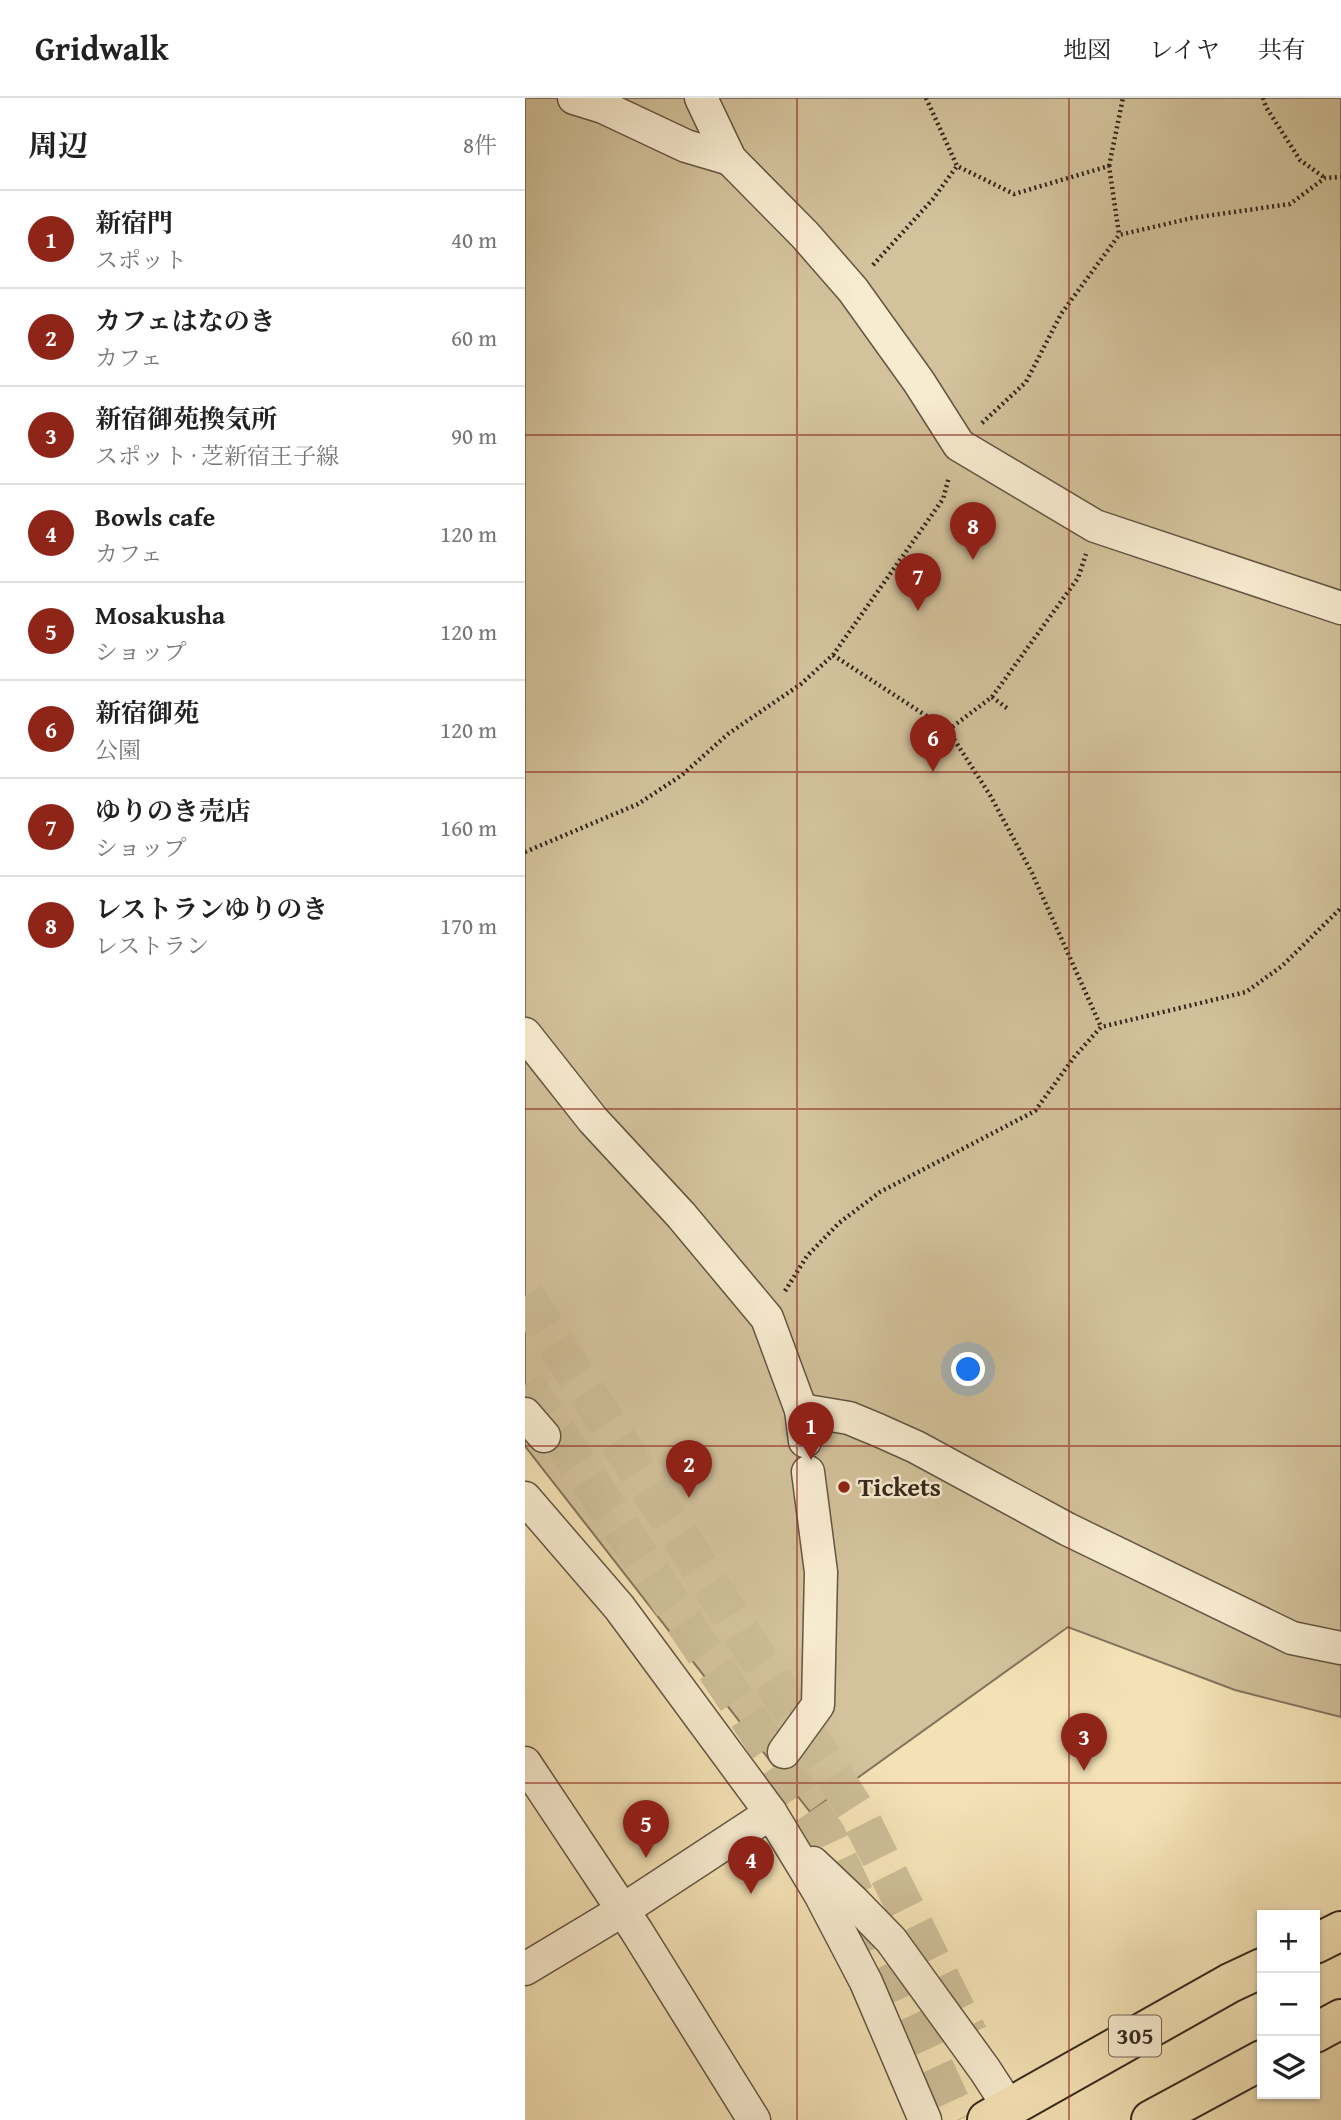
<!DOCTYPE html>
<html lang="ja">
<meta charset="utf-8">
<style>
:root{--surface:#fff;--page:#f6f6f6;--text:#222;--muted:#767676;--line:#e0e0e0;--accent:#8f2418}
body{margin:0;font-family:"Gentium Book Plus","Noto Serif JP",serif;background:var(--page);color:var(--text)}
.controls{position:absolute;right:21px;bottom:21px;display:grid;overflow:hidden;border-radius:0px;box-shadow:0 2px 5px #0004}
.controls button{width:63px;height:63px;display:grid;place-items:center;padding:0;border:0;border-bottom:2px solid var(--line);background:var(--surface);color:var(--text);font:35px sans-serif}
.you{position:absolute;left:444px;top:1272px;width:24px;height:24px;margin:-18px;border:5px solid #fff;border-radius:50%;background:#1a73e8;box-shadow:0 0 0 10px #1a73e833}
.badge{display:grid;place-items:center;width:46px;height:46px;border-radius:50%;background:var(--accent);color:#fff;font-size:23px;font-weight:700}
.pin{position:absolute;translate:-50% -58px;filter:drop-shadow(0 2px 4px #0008)}
.pin::after{content:'';position:absolute;top:37px;width:24px;height:21px;background:inherit;clip-path:polygon(0 0,100% 0,50% 100%)}
.list{margin:0;padding:0;list-style:none}
h2{display:flex;justify-content:space-between;align-items:center;height:91px;margin:0;padding:0 28px;font-size:30px}
h2 small{font-size:23px;font-weight:400;color:var(--muted)}
.list li{display:grid;grid-template-columns:46px 1fr auto;gap:21px;align-items:center;box-sizing:border-box;height:98px;padding:0 28px;border-top:2px solid var(--line)}
.list b{display:block;font-size:26px;white-space:nowrap}
.list p{margin:0;font-size:23px;white-space:nowrap;color:var(--muted)}
.list em{font-size:23px;font-style:normal;color:var(--muted)}
.icon{flex:none;width:38px;height:38px;fill:none;stroke:currentColor;stroke-width:2;stroke-linecap:round;stroke-linejoin:round}
.map{position:relative;flex:none;width:816px;height:2022px;overflow:hidden}
header{display:flex;align-items:center;gap:42px;box-sizing:border-box;height:98px;padding:0 35px;background:var(--surface);border-bottom:2px solid var(--line)}
header strong{font-size:33px}
nav{display:flex;gap:38px;margin-inline-start:auto;font-size:24px}
main{display:flex}
aside{flex:1;background:var(--surface)}
.map>svg:first-child{display:block}
</style>
<header>
<strong>Gridwalk</strong>
<nav><a>地図</a><a>レイヤ</a><a>共有</a></nav>
</header>
<main>
<aside>
<h2>周辺<small>8件</small></h2>
<ul class="list">
<li><span class="badge">1</span><div><b>新宿門</b><p>スポット</p></div><em>40 m</em></li>
<li><span class="badge">2</span><div><b>カフェはなのき</b><p>カフェ</p></div><em>60 m</em></li>
<li><span class="badge">3</span><div><b>新宿御苑換気所</b><p>スポット · 芝新宿王子線</p></div><em>90 m</em></li>
<li><span class="badge">4</span><div><b>Bowls cafe</b><p>カフェ</p></div><em>120 m</em></li>
<li><span class="badge">5</span><div><b>Mosakusha</b><p>ショップ</p></div><em>120 m</em></li>
<li><span class="badge">6</span><div><b>新宿御苑</b><p>公園</p></div><em>120 m</em></li>
<li><span class="badge">7</span><div><b>ゆりのき売店</b><p>ショップ</p></div><em>160 m</em></li>
<li><span class="badge">8</span><div><b>レストランゆりのき</b><p>レストラン</p></div><em>170 m</em></li>
</ul>
</aside>
<div class="map">
<svg width="816" height="2022" viewBox="0 0 816 2022">
<rect width="100%" height="100%" fill="#f4e2b6"/>
<filter id="stains"><feTurbulence type="fractalNoise" baseFrequency=".00286" numOctaves="4"/><feColorMatrix values="0 0 0 0 .2 0 0 0 0 .09 0 0 0 0 .02 0 0 0 .5 -.17"/></filter>
<radialGradient id="worn" r=".72"><stop offset=".6" stop-color="#630" stop-opacity="0"/><stop offset="1" stop-color="#630" stop-opacity=".3"/></radialGradient>
<path fill="#d3c29c" stroke="#83745c" stroke-width="2" d="M0 0H816V1619L710 1592 543 1529 285 1714 0 1348Z"/>
<g fill="none" stroke-linecap="round" stroke-linejoin="round">
<g stroke="#cdbd97" stroke-width="38" stroke-dasharray="38 19" stroke-linecap="butt">
<path d="M0 1198 334 1717 444 1937"/>
<path d="M0 1287 302 1737 434 2022"/>
</g>
<g stroke="#635642" stroke-width="35">
<g id="minor">
<path d="M49 0 78 9 161 48 205 61"/>
<path d="M176 0 205 61 280 137 328 192 394 284 434 347 570 428 816 510"/>
<path d="M0 936 68 1022 156 1117 242 1220 276 1312 280 1343"/>
<path d="M276 1312 324 1320 353 1332 391 1349 542 1431 767 1540 816 1550"/>
<path d="M0 1316 19 1338"/>
<path d="M0 1400 94 1509 246 1715 295 1796 341 1884 400 2022"/>
<path d="M259 1654 293 1607 296 1474 283 1374"/>
<path d="M0 1665 111 1832 229 2022"/>
<path d="M288 1765 327 1802 366 1842 460 1972 484 2009"/>
<path d="M0 1871 98 1812 246 1715"/>
</g>
</g>
<g stroke="#33271c" stroke-width="42">
<g id="major">
<path d="M790 1846 816 1833"/>
<path d="M790 1935 816 1921"/>
<path d="M462 2022 705 1885 737 1870"/>
<path d="M626 2022 737 1962"/>
</g>
</g>
<g stroke="#33271c" stroke-width="4.5" stroke-dasharray="2 3.5" stroke-linecap="butt">
<path d="M401 0 432 68 489 96 584 68 594 136"/>
<path d="M738 0 741 9 775 62 800 80"/>
<path d="M584 68 598 0"/>
<path d="M348 167 408 101 432 68"/>
<path d="M457 325 501 284 536 216 594 137 667 120 765 106 800 80 816 79"/>
<path d="M308 557 423 632 465 697 507 775 576 929"/>
<path d="M467 599 483 611"/>
<path d="M423 632 467 599 553 480 561 456"/>
<path d="M0 754 113 706 157 677 203 636 276 586 308 557 418 401 424 379"/>
<path d="M260 1193 282 1158 314 1125 355 1094 510 1013 550 958 576 929 721 894 757 868 816 810"/>
</g>
<use href="#minor" stroke="#f8ecd0" stroke-width="32"/>
<use href="#major" stroke="#f4e2b6" stroke-width="38"/>
</g>
<path fill="none" stroke="#8f2418" stroke-width="2" stroke-opacity="0.55" d="M272 0V2022M544 0V2022M0 337H816M0 674H816M0 1011H816M0 1348H816M0 1685H816"/>
<circle fill="#8f2418" stroke="#f8ecd0" stroke-width="2.5" cx="319" cy="1389" r="7"/>
<g text-anchor="middle" stroke-width="5" stroke-linejoin="round" paint-order="stroke">
<rect fill="#f8ecd0" stroke="#6e6252" stroke-width="2" x="584" y="1917.5" width="52" height="41" rx="5"/>
<g font-size="24" font-weight="bold" fill="#33271c">
<text x="610" y="1946">305</text>
</g>
<g font-size="26" font-weight="bold" fill="#33271c" stroke="#f8ecd0" text-anchor="start">
<text x="333" y="1398">Tickets</text>
</g>
</g>
<rect width="100%" height="100%" filter="url(#stains)"/>
<rect width="100%" height="100%" fill="url(#worn)"/>
</svg>
<div class="controls">
<button>+</button>
<button>−</button>
<button><svg class="icon" aria-label="layers" viewBox="0 0 24 24"><path d="M12 4l9 5-9 5-9-5zM3 14l9 5 9-5"/></svg></button>
</div>
<div class="you"></div>
<div class="pin badge" style="left:286px;top:1362px">1</div>
<div class="pin badge" style="left:164px;top:1400px">2</div>
<div class="pin badge" style="left:559px;top:1673px">3</div>
<div class="pin badge" style="left:226px;top:1796px">4</div>
<div class="pin badge" style="left:121px;top:1760px">5</div>
<div class="pin badge" style="left:408px;top:674px">6</div>
<div class="pin badge" style="left:393px;top:513px">7</div>
<div class="pin badge" style="left:448px;top:462px">8</div>
</div>
</main>
